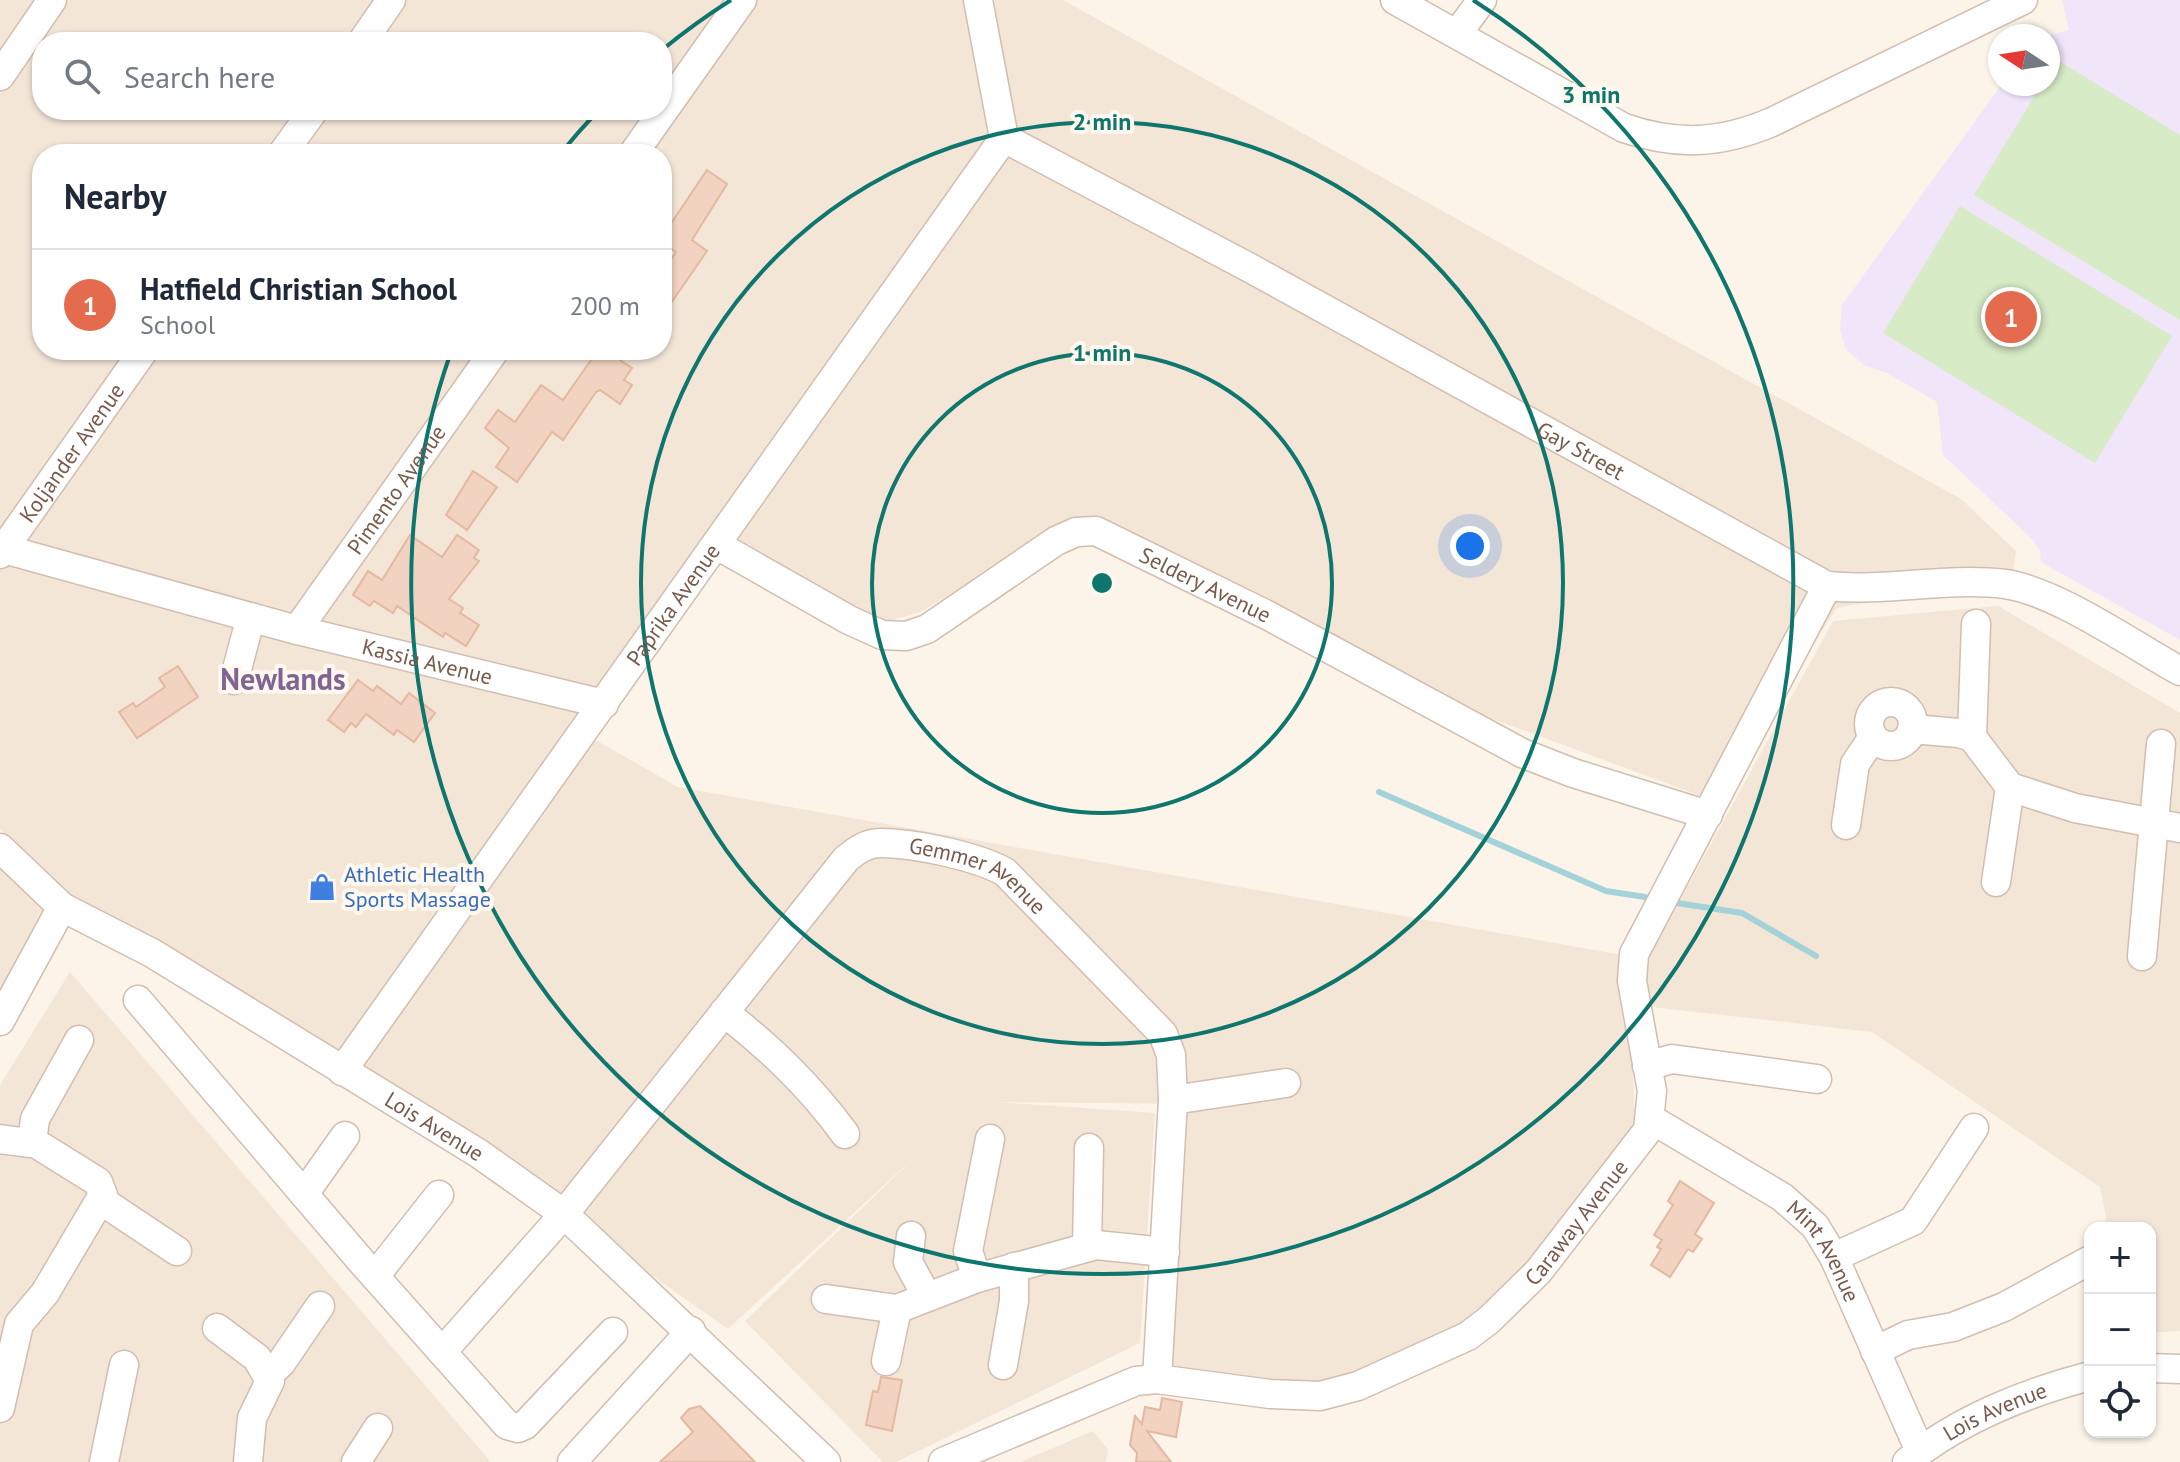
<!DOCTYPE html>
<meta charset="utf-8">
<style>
:root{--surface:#fff;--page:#f2f2f3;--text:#1f2937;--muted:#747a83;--line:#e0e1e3;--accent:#e56b4f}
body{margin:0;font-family:"PT Sans",sans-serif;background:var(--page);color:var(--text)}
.controls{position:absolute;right:24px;bottom:24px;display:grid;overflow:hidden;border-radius:16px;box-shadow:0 2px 6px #0004}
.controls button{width:72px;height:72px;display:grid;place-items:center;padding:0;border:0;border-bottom:2px solid var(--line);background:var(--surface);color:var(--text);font:40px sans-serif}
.compass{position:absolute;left:1988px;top:24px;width:72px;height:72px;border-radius:50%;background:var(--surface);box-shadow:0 2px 6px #0004;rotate:282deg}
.you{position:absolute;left:1470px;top:546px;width:28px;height:28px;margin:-20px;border:6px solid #fff;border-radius:50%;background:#1a73e8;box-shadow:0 0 0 12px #1a73e833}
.badge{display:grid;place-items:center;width:52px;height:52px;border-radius:50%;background:var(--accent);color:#fff;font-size:26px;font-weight:700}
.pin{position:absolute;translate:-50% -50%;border:4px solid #fff;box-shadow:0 2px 8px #0006}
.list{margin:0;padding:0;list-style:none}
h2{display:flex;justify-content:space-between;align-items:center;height:104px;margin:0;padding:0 32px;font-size:34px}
h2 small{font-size:26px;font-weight:400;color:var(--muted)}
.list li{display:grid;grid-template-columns:52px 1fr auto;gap:24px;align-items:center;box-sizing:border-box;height:112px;padding:0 32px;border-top:2px solid var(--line)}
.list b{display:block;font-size:30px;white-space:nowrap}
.list p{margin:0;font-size:26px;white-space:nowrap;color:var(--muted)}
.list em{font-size:26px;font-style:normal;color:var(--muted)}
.icon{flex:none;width:44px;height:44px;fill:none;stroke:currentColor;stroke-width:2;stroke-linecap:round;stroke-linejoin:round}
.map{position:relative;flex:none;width:2180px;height:1462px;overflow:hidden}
.search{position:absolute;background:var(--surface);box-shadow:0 2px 6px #0004;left:32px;top:32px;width:640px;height:88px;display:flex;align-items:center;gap:20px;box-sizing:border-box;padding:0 28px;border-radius:32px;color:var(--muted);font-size:30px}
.panel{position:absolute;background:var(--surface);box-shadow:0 2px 6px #0004;left:32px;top:144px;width:640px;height:216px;border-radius:32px}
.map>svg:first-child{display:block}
</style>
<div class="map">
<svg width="2180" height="1462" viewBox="0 0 2180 1462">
<rect width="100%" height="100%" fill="#fcf4e9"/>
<g fill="#f4e6d7" fill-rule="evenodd">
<path d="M0 0H1063L1961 499 2016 551 2013 574 1837 608 1709 799 1474 712 1083 516 920 612 861 629 721 550 585 734 678 787 1628 956 1636 1151 1495 1327 1306 1395 1157 1369 1181 1104 997 1102 1155 1113 1140 1343 896 1462H883L745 1321 918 1154 728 1329 482 1156 67 906 0 829ZM42 42H662V110H42ZM42 154H662V350H42Z"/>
<path d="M1998 606 2180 713V1331L2150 1333V1228H2108L2100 1187 1872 1032 1651 1007 1644 966 1833 621Z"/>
<path d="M0 867 48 910 0 998Z"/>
<path d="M70 972 491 1462H0V1085Z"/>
<path d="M1093 1431 1108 1450 1106 1462H1020Z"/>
</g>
<path fill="#f1e5f9" d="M2062 0H2180V640L2041 562 2040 551 2030 537 1943 455 1937 402 1887 373 1866 366 1846 350 1840 329 1842 305 2002 84H2048L2046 36 2069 30Z"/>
<g fill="#d7ebc6">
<path d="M2057 60 2180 135V320L1974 195 2042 84H2048V74Z"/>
<path d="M1960 206 2172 336 2095 463 1883 333Z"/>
</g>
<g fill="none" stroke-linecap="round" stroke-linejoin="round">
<g stroke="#a3d2d8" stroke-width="6">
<path d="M1379 792 1606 891 1645 897"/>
<path d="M1677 903 1742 913 1816 956"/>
</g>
</g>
<g fill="#f2d2c0" stroke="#e4b8a1" stroke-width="2">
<path d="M707 170 727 184 692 240 707 251 662 316V273L676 252 662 242V219L670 225Z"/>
<path d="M598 350H614V356L632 368 624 380 632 385 620 404 600 390 596 392 563 440 552 432 517 482 496 467 509 448 485 428 498 410 515 422 541 385 563 400Z"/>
<path d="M473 471 497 487 467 530 446 515Z"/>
<path d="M410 535 442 557 457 535 479 550 474 558 479 561 449 599 463 608 460 613 479 625 466 646 445 633 443 637 397 606 393 613 374 601 370 606 353 595 368 571 382 580Z"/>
<path d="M178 666 198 697 137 738 119 712 133 703 136 707 165 687 159 678Z"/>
<path d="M358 680 373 691 377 686 401 704 409 693 435 713 414 742 397 730 394 735 366 714 356 727 351 723 344 732 328 720Z"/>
<path d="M1680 1181 1714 1203 1695 1234 1702 1239 1693 1252 1688 1249 1670 1277 1651 1265 1661 1249 1657 1247 1662 1240 1654 1235 1673 1205 1668 1201Z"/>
<path d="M881 1377 902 1380 892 1431 866 1425 873 1391 878 1392Z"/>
<path d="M1162 1398 1182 1402 1176 1437 1147 1431 1171 1462H1136L1137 1453 1130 1445 1135 1416 1142 1424 1145 1407 1160 1410Z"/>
<path d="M700 1406 755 1462H660L693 1432 681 1418 689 1409Z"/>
</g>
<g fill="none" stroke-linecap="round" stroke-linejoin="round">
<g stroke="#d1beb0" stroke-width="31">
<g id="minor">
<path d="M978 0 1004 138"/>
<path d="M1395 0 1624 128C1677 146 1720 144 1772 122L2023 0"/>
<path d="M1457 34 1482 0"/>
<path d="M362 42 391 0"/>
<path d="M0 76 52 0"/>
<path id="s1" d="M1004 138 1250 268 1827 586C1886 592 1946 577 2005 584 2056 591 2133 645 2180 671"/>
<path d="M282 154 314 110"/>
<path d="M633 154 742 0"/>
<path id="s2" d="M717 545 849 620 882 635 906 636 927 629 1056 541 1076 532 1096 531 1267 615 1522 753 1573 773 1708 815"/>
<path id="s3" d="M4 549 297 630 604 704"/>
<path id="s4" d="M0 554 144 350"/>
<path id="s5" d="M297 630 495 350"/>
<path d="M234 680 251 617"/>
<circle cx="1891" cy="724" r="22"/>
<path d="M1912 729 1959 733 1972 737 2010 787 2075 808 2180 828"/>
<path d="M1972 737 1976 624"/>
<path d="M1846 825 1855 764 1873 737"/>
<path id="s6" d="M0 848 62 907 152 953 478 1153 564 1214 826 1462"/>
<path d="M1996 882 2010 787"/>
<path d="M2142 956 2161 744"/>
<path d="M138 1000 362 1262 507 1425 518 1428 525 1425 613 1332"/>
<path d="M724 1012C771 1049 810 1086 845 1134"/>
<path d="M0 1021 62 907"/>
<path d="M1647 1066 1672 1059 1817 1079"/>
<path id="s7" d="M342 1071 1004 138"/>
<path d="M1173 1100 1286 1083"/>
<path id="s8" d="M1651 1119 1782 1197 1815 1226 1834 1257 1920 1451"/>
<path d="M0 1139 37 1144 98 1182 103 1195 45 1293 19 1324 0 1408"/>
<path d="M32 1142 35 1119 79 1040"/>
<path d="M304 1194 345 1136"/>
<path d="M102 1201 177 1251"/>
<path d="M911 1236 908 1262 927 1297"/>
<path d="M1087 1247 1089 1148"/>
<path d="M1834 1257 1913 1221 1974 1128"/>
<path d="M375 1276 439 1195"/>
<path d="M977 1278 968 1251 990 1139"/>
<path d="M826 1299 897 1309 977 1278 1096 1245 1165 1252"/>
<path d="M217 1328 257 1358 270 1381 252 1418 248 1462"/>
<path d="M1875 1351 1908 1335 1953 1327 2004 1307 2090 1260"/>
<path id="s9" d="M442 1352 564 1214 846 859C856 851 866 843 880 843 914 843 976 856 1005 872L1163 1034 1171 1055 1173 1100 1157 1379"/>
<path d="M886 1361 897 1309"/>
<path d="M1003 1365 1014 1301V1267"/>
<path d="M2150 1368 2180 1369"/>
<path d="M268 1375 281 1363 320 1306"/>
<path d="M104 1462 124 1365"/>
<path d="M356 1462 378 1428"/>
<path d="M572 1462 691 1331"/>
<path id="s10" d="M943 1462 1136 1381 1157 1379 1270 1394 1320 1396 1358 1386 1468 1336 1489 1320 1538 1272 1648 1130 1652 1091 1632 981 1634 954 1827 586"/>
<path id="s11" d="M1907 1462C1957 1420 2028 1392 2090 1376"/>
</g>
</g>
<use href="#minor" stroke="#fff" stroke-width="28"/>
</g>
<g fill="none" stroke="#0f766e" stroke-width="4">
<circle cx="1102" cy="583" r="230"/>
<circle cx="1102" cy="583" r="461"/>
<path d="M561 153A691 691 0 0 1 597 112M662 50A691 691 0 0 1 731 0M1473 0A691 691 0 1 1 451 352"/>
</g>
<defs>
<g id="shop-bare" transform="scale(2.16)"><path d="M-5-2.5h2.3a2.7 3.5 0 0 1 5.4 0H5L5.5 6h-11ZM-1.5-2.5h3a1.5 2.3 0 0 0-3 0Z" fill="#3f7fe0" stroke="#fff8ef" stroke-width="2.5" paint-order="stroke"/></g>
</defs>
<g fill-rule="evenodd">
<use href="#shop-bare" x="322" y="887"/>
</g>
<g text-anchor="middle" stroke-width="8" stroke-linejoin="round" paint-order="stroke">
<g font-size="22" fill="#775a4c" stroke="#fff8ef">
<text dy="8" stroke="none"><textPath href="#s1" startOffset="656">Gay Street</textPath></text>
<text dy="8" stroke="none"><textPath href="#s4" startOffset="124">Koljander Avenue</textPath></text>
<text dy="8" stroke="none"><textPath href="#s5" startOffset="172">Pimento Avenue</textPath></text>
<text dy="8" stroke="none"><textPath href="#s2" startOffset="554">Seldery Avenue</textPath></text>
<text dy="8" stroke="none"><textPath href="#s7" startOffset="572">Paprika Avenue</textPath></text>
<text dy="8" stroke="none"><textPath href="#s3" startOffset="438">Kassia Avenue</textPath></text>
<text dy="8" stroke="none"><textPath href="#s9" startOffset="782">Gemmer Avenue</textPath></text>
<text dy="8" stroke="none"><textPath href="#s6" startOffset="518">Lois Avenue</textPath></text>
<text dy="8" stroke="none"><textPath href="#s10" startOffset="712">Caraway Avenue</textPath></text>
<text dy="8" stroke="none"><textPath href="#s8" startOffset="222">Mint Avenue</textPath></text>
<text dy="8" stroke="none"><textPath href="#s11" startOffset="102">Lois Avenue</textPath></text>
</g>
<g font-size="22" fill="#366cbe" stroke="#fff8ef" text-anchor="start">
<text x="344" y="882">Athletic Health<tspan x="344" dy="25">Sports Massage</tspan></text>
</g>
<g font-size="30" font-weight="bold" fill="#816493" stroke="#fff8ef">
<text x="283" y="690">Newlands</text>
</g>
</g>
<circle cx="1102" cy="583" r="12" fill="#0f766e" stroke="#fff8ef" stroke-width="4"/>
<g font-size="24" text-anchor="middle" font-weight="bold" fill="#0f766e" stroke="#fff8ef" stroke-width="8" stroke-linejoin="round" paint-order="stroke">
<text x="1591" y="103">3 min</text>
<text x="1102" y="130">2 min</text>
<text x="1102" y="361">1 min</text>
</g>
</svg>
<div class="controls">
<button>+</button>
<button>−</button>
<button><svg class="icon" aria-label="locate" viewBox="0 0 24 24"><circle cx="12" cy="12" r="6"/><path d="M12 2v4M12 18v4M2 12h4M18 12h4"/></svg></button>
</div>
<svg class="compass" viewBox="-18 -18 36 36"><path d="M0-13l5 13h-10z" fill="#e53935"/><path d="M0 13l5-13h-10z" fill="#747a83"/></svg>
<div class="you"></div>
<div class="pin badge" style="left:2011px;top:317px">1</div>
<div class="search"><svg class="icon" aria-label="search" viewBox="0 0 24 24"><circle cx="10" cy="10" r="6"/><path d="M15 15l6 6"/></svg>Search here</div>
<section class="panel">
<h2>Nearby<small></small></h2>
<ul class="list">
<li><span class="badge">1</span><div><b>Hatfield Christian School</b><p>School</p></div><em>200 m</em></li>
</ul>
</section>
</div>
